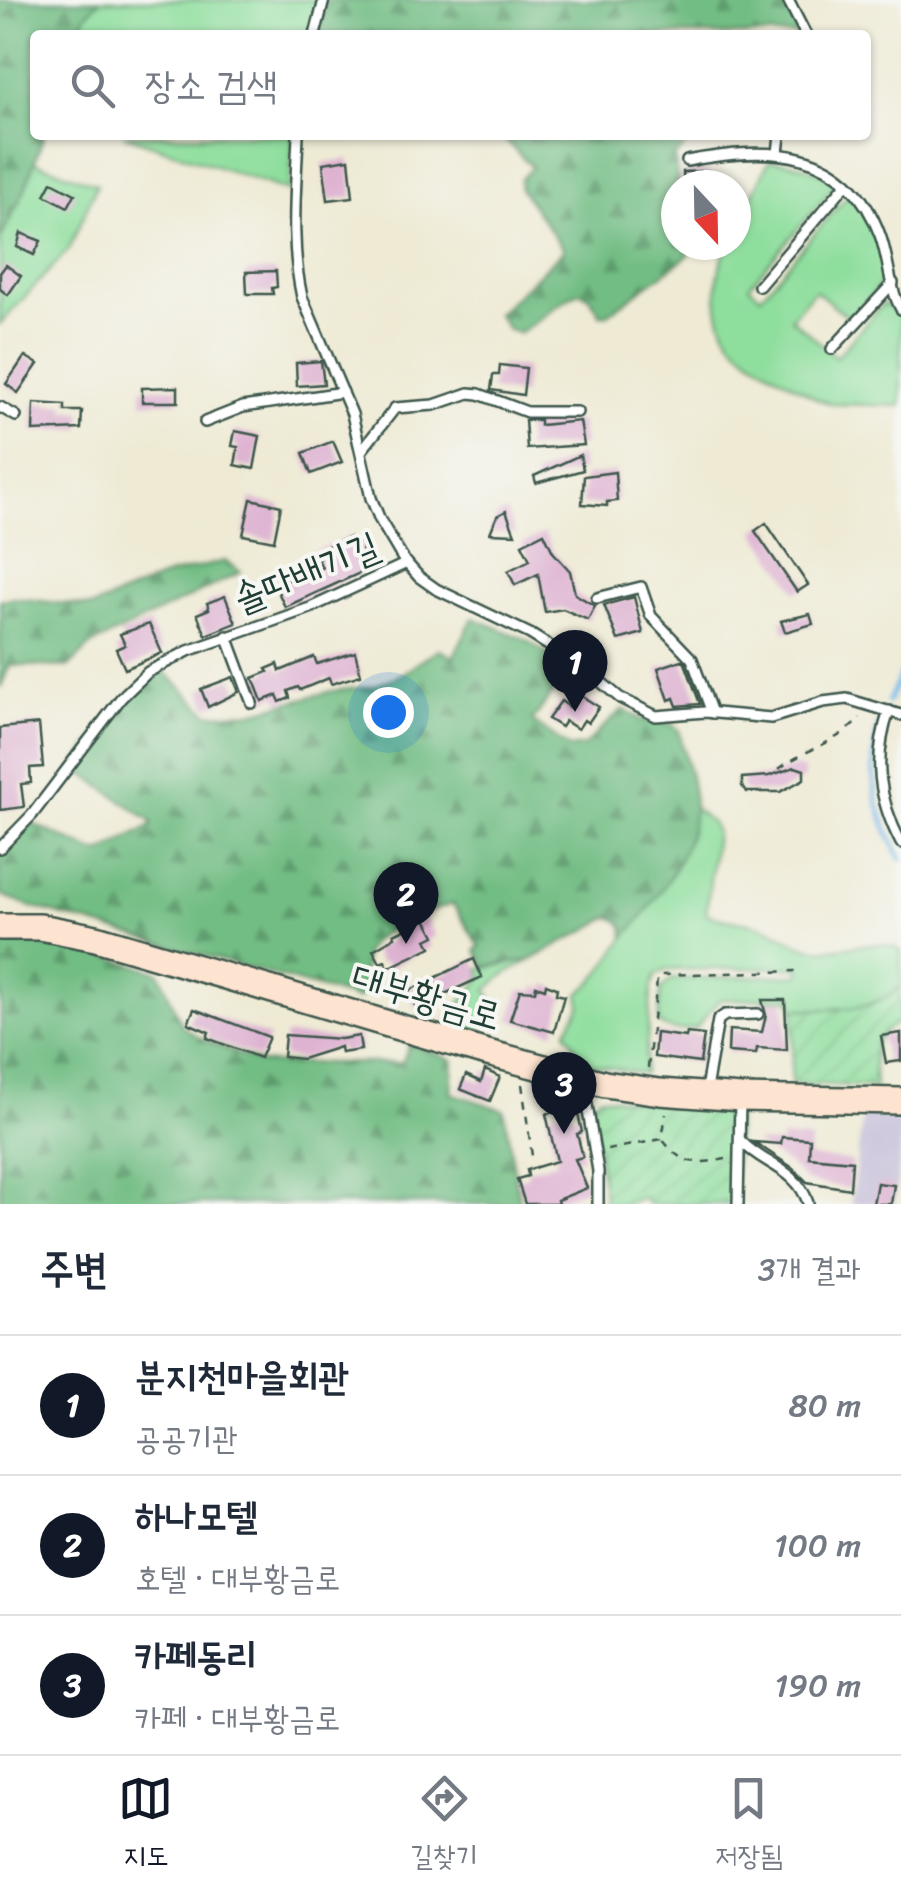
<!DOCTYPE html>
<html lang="ko">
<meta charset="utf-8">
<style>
:root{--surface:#fff;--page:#f2f2f3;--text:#1f2937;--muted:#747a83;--line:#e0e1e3;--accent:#111827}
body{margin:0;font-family:Sriracha,"Poor Story",sans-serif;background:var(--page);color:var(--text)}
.compass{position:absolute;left:661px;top:170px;width:90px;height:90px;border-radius:50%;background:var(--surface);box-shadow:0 2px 8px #0004;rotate:158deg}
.you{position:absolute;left:388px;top:712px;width:35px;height:35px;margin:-25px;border:8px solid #fff;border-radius:50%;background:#1a73e8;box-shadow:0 0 0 15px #1a73e833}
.badge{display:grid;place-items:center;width:65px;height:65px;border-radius:50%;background:var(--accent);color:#fff;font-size:32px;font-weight:700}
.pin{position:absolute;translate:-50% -82px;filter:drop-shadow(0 2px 5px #0008)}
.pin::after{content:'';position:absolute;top:52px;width:35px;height:30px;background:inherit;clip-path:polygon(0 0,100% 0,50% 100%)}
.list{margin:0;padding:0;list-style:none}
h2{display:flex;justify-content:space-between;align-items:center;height:130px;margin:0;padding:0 40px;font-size:42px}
h2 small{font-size:32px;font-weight:400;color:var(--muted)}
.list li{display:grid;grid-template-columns:65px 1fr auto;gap:30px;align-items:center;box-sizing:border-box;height:140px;padding:0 40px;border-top:2px solid var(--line)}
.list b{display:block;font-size:38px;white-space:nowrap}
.list p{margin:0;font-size:32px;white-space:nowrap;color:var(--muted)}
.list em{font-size:32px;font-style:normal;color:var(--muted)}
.icon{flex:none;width:55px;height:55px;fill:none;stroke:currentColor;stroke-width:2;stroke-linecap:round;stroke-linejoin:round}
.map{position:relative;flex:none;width:901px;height:1204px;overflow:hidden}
.search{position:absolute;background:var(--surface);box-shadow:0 2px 8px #0004;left:30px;right:30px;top:30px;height:110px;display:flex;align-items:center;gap:25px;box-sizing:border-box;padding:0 35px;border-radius:10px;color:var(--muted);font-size:38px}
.sheet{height:550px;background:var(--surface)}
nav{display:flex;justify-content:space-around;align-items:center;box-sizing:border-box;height:140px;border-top:2px solid var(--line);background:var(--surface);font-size:28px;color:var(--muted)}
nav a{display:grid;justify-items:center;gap:5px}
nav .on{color:var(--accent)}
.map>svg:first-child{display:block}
</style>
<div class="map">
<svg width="901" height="1204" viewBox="0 0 901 1204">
<defs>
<pattern id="forest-firs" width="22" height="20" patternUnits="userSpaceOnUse" patternTransform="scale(2.5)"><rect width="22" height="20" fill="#72bd84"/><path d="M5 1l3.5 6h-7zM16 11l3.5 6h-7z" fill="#5d9b6d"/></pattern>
<pattern id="garden-furrows" width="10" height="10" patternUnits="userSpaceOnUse" patternTransform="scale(2.5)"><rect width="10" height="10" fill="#8ede9d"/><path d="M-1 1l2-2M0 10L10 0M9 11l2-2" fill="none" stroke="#7abf88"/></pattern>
</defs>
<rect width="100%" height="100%" fill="#f6f6f2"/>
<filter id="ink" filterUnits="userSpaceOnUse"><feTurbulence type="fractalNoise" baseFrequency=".01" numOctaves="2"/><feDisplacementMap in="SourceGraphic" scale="20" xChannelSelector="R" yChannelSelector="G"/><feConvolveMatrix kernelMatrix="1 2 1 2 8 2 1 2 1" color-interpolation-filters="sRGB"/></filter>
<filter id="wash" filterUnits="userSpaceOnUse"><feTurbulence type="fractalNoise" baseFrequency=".0048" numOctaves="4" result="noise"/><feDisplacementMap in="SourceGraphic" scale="40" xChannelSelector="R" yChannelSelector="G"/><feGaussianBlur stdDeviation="2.25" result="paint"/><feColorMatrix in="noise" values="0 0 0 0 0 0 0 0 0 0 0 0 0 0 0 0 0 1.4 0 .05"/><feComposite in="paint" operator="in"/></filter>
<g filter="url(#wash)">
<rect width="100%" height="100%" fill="#eeead4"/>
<path fill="#c6c0d9" d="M863 1113 901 1114V1154L894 1204H851Z"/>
<g fill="#8ede9d" stroke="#568e68" stroke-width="2.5">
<path d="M100 0H319L310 35H76L86 15Z"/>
<path d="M123 135H293L289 191Z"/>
<path d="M769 161C793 161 811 168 832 179L834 187 749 286 761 296 847 196H852C865 211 888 255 883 275 880 291 859 307 849 318L815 290 791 318 836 357 883 304 892 306 901 319V406L832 404 817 399C792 383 761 368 738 348 711 323 713 275 728 245H736V228Z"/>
<path d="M34 162 97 184 69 249 0 324V240Z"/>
<path d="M694 808 712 823 716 833 706 914C725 921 747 920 767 928 784 935 797 947 817 949 842 952 880 935 901 951V986C871 1013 832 1009 794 1009L790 998 719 1000 696 1028C681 1031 671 1032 658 1023L661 989 672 979 800 975V967L666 970 655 976 652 986 644 1074 586 1063 566 1032 581 1005 579 994C599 979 610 958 624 939 662 888 678 872 694 808Z"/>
<path d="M531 960 505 974 487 990 491 997 481 1032 448 1026 450 1016 482 977 479 969Z"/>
</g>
<g fill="url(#forest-firs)" stroke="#487d5c" stroke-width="2.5">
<path d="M0 0H100L86 15 76 35H35V135H44L25 189 0 240Z"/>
<path d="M327 0H783L801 35H318Z"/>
<path d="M500 135H688L683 149 675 156 678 185 676 245H687L689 255 608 314H600L589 296 579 292C556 303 541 321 519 333L508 330 497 314 564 250 520 188V180L532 167Z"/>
<path d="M225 561 241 572 90 646 69 667 10 665 0 688V600L15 598 93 607 168 575Z"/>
<path d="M473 618 525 639 571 669 532 721 569 748 584 746 623 709 641 719 671 724 679 730C684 754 694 783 694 807 693 853 654 904 625 937 625 925 621 920 610 917L531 960 485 966 476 950 480 947 453 904C431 910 372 930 365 954 361 967 367 981 364 994L357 999 25 905 0 894V855L31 823 95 852H103L152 825 151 821 73 767 130 693 156 670H163L209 714 252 712 332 691 374 686 401 675 438 649 453 657Z"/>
<path d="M25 942 78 948 159 972 182 1026 204 1040 260 1063H402L410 1044 453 1060 451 1093 504 1110 520 1204H0L1 944Z"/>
</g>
<g fill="url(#garden-furrows)" stroke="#568e68" stroke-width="2.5">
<path d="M899 988 901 1021C867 1038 874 1053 875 1087L791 1083 794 1009C830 1009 870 1014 899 988Z"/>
<path d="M600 1096 734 1114 737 1118 734 1204H647L644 1197 625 1204H605L591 1104Z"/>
</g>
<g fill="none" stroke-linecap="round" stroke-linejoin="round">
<g stroke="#6fb7e6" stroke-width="5">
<path d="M888 702 901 674"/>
<path d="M880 722C865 776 876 811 901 859"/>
</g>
</g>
<g id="blocks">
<g fill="#deb3d2">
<path d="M349 159 353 197 328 200 323 163Z"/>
<path d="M708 171V185H684L683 172Z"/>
<path d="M52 182 75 194 68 207 45 195Z"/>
<path d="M21 233 41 241 34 255 17 247Z"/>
<path d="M6 265 21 276 8 295 0 289V273Z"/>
<path d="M276 271 277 287 272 288 273 294H247L246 272Z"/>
<path d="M25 356 38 364 18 393 6 384Z"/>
<path d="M321 361 324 384 297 386 296 363Z"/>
<path d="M500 365 526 368 523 395 491 390 493 375H499Z"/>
<path d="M178 387V402H142V388Z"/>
<path d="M34 403 65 405V411H82L81 429 33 431Z"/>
<path d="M525 420H540V425L580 421 584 445 527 449Z"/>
<path d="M235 431 260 436 254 469 235 465 238 447 232 446Z"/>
<path d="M333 441 342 462 311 474 303 453Z"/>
<path d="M580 455 583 470 536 483 534 476Z"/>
<path d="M615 472 617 501 607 502V506L582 504 584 476Z"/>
<path d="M251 499 281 506 274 541 243 535Z"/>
<path d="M506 511 515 534 490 533 497 516Z"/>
<path d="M766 523 808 585 797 592 755 531Z"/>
<path d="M544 533 553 552 570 571 575 594 595 606 588 620 563 609 545 612 538 574 515 585 508 571 530 560 522 544Z"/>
<path d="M350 537 353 544 364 539 360 573 285 607 275 585 322 568 315 551Z"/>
<path d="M225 596 236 623 206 635 197 614 209 609 207 603Z"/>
<path d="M634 597 643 633 618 640 604 605Z"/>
<path d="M810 614 813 624 785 632 781 621Z"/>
<path d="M149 624 162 653 125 669 116 649 125 645 120 634Z"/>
<path d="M355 652 361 675 331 684 329 678 300 690 298 687 288 691 290 698 280 702 277 695 262 701 253 678 268 672 266 669 278 664 280 671 314 657 317 664Z"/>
<path d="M682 660 685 663 700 704 677 706 674 698 669 700 658 668Z"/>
<path d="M233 677 239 692 208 707 201 689Z"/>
<path d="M580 695 599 707 588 723 584 720 578 729 565 721 561 727 548 719 561 701 571 708Z"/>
<path d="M39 724 43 767 30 768 31 783 21 784 24 807 0 810V728Z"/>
<path d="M795 767 804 770V779L780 792H747L742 786V778L769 776Z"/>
<path d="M426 919 435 936 427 940 431 947 388 968 385 961 380 963 373 950 395 937 394 934Z"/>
<path d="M474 959 482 977 416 1007 408 991Z"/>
<path d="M546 984 557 988 556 994 564 996 554 1032 510 1020 520 990 535 991 536 986 545 989Z"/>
<path d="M762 1000H785L787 1050 757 1048 756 1054 728 1052 729 1030 762 1032 766 1015Z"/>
<path d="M194 1009 269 1037 260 1058 207 1038 209 1032 188 1023Z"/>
<path d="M656 1033 686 1037 687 1033 704 1035 700 1063 654 1057Z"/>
<path d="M901 1033V1061L886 1063 881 1036Z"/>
<path d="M285 1035 341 1039 359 1036 361 1050 341 1053 340 1047 302 1059 283 1057Z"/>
<path d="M485 1070 500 1077 490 1101 460 1089 466 1075 481 1082Z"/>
<path d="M558 1111 559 1114 571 1112 572 1116 578 1114 582 1132 577 1134 583 1157 575 1159 587 1188 557 1200 558 1204H525L517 1179 528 1176 527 1170 557 1161 546 1114Z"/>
<path d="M782 1137 810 1139 809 1157 852 1161 850 1189 807 1182 793 1168 754 1142 781 1144Z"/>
<path d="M877 1183 894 1185 891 1204H873Z"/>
</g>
</g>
</g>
<g filter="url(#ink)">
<use href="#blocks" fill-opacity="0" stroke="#3e574c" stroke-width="2.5"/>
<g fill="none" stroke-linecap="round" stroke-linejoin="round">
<g stroke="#3e574c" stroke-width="14">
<g id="lane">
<path d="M788 0 806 35"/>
<path d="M315 35 324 0"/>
<path d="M298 135C296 189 290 244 302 297L352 414 371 498 380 520 403 559 419 577 436 589 530 634 582 666 620 698 656 716 705 712 771 718 823 702 847 699 901 715"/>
<path d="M778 153 780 135"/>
<path d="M687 161C768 146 847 145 880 235 889 259 889 288 901 309"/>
<path d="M759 286 847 183"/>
<path d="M832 349 893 283"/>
<path d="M0 407 16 416"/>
<path d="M205 422 243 407 343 392"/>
<path d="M362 450 395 408 434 405 469 393 479 394 527 412H577"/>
<path d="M597 598 641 587 651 616 692 659 712 713"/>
<path d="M227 636 252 703"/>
<path d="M889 711C873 758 878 799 901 843"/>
<path d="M0 848 32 815 121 698 148 672 188 651 310 608 407 563"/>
<path d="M583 1081 598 1171V1204"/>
<path d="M705 1095 718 1020 725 1015 758 1014"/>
<path d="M741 1141C763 1165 797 1168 808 1203"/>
<path d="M738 1204 740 1101"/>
</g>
</g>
<g stroke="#3e574c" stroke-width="30">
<path id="secondary" d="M0 927H40L96 938 480 1051 605 1084 660 1092 741 1098 901 1101"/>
</g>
<g stroke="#3e574c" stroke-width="2.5" stroke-dasharray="8 8" stroke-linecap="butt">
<path d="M779 769C804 749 839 743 860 718"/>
<path d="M648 1068 657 980 660 975 795 971"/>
<path d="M522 1084 532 1156"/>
<path d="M663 1140C682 1166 696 1164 726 1159"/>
<path d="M607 1150 662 1139 666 1114"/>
</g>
<use href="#lane" stroke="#fff" stroke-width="9"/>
<use href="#secondary" stroke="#fde4d1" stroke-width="25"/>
</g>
</g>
<g text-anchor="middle" stroke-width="8" stroke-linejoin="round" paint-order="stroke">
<g font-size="38" fill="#1f3d34" stroke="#f6f6f2">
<text transform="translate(306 572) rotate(-22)" y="13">솔따배기길</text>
<text transform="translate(427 996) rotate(16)" y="13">대부황금로</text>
</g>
</g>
</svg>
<svg class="compass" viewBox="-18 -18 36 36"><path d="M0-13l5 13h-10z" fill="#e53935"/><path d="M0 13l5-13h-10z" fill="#747a83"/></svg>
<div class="you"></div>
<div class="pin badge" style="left:575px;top:712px">1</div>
<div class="pin badge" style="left:406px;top:944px">2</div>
<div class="pin badge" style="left:564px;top:1134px">3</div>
<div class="search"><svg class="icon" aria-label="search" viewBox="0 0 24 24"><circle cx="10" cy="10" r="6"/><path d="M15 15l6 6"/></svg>장소 검색</div>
</div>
<section class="sheet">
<h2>주변<small>3개 결과</small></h2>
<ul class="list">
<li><span class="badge">1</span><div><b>분지천마을회관</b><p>공공기관</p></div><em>80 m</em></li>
<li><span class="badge">2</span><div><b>하나모텔</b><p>호텔 · 대부황금로</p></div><em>100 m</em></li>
<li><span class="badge">3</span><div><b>카페동리</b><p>카페 · 대부황금로</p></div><em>190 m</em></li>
</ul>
</section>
<nav>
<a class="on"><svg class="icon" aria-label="map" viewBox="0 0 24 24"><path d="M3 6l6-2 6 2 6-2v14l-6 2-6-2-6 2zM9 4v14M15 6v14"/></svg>지도</a>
<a><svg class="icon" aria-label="directions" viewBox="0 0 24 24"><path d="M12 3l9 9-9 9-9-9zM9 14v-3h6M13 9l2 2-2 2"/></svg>길찾기</a>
<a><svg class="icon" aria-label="saved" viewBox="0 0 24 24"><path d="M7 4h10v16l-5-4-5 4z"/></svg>저장됨</a>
</nav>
